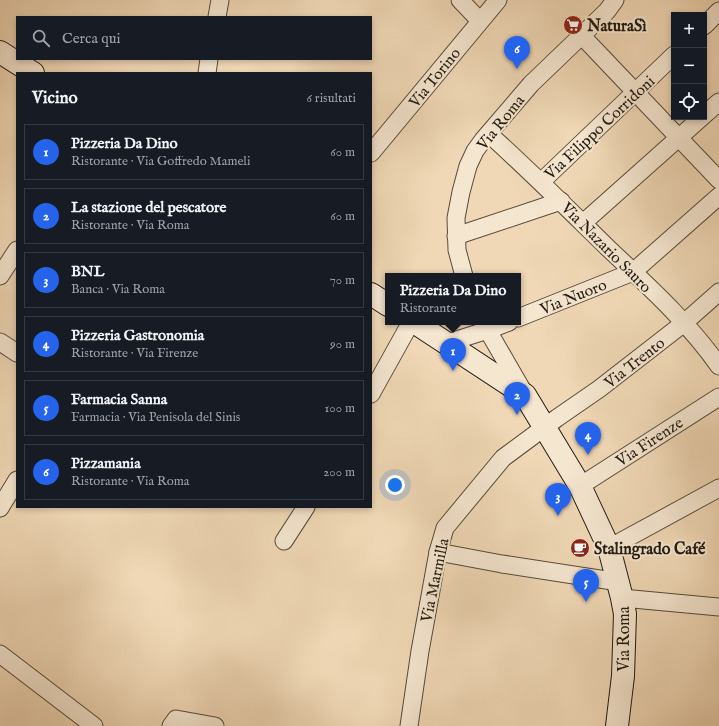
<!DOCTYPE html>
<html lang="it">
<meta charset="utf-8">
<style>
:root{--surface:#171b24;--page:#20242c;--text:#f1f3f6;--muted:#9ea1a6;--line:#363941;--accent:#2563eb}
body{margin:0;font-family:"IM FELL English",serif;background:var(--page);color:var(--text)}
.controls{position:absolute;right:12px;top:12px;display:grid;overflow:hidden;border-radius:0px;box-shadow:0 2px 6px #0003}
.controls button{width:36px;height:36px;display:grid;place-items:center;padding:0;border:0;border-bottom:1px solid var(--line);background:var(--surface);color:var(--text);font:20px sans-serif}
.you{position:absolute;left:395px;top:485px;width:14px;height:14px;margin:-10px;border:3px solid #fff;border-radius:50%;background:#1a73e8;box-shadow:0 0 0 6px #1a73e833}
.badge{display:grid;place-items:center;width:26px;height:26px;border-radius:50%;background:var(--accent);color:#fff;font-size:13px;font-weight:700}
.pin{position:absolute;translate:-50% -33px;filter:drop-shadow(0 1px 2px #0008)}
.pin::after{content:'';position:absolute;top:21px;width:14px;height:12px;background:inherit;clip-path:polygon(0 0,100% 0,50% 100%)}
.popup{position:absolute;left:385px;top:273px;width:136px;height:52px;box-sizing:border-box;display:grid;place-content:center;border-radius:0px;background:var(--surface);filter:drop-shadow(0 1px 3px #0005);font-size:13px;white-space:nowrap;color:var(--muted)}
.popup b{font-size:15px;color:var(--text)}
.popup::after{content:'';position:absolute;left:50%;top:100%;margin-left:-8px;border:8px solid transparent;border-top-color:var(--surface)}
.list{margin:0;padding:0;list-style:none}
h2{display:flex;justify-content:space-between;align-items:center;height:52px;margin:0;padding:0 16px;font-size:17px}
h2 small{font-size:13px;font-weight:400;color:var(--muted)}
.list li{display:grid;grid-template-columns:26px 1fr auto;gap:12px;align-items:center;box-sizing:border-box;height:56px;margin:0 8px 8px;padding:0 8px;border:1px solid var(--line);border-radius:0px}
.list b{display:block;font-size:15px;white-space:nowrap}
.list p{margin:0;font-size:13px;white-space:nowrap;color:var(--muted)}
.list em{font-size:13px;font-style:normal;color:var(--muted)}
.icon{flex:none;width:22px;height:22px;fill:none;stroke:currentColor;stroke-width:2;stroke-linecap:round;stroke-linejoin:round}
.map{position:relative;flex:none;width:719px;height:726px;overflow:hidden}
.search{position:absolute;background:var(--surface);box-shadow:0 2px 6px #0003;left:16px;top:16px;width:356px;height:44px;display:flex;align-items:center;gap:10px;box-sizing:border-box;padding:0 14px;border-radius:0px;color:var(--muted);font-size:15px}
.panel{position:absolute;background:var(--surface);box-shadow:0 2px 6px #0003;left:16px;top:72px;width:356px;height:436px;border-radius:0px}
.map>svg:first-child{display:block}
</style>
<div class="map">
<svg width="719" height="726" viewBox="0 0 719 726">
<rect width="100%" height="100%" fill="#f0d8b6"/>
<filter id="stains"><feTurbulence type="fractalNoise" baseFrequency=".005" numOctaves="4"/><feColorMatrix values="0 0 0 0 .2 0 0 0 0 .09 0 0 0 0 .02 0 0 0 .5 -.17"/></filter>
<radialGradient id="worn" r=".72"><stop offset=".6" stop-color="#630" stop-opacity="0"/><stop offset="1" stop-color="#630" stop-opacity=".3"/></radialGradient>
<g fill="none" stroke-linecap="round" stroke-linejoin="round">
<g stroke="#564a3b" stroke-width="19">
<g id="street">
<path d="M460 0 480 21"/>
<path d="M217 17 220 0"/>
<path d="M704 26 719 11"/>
<path d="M582 36 719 180"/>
<path d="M207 73 209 59"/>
<path d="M704 115 719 102"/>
<path d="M489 134C530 171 569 210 609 249 648 286 688 322 719 366"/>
<path d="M371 153 498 0"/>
<path d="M541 182 674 55"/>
<path d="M583 223 702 117"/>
<path d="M456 236 561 201"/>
<path d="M0 276 17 250"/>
<path d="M464 276 457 250 456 218 461 192 468 166 475 151 483 140 531 84 607 11 615 0"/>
<path d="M518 318 633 272 719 196"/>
<path d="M483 322 524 393"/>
<path d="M0 342 17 353"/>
<path d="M447 343 488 330 509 322"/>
<path d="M371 394 411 322"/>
<path d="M580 486 719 397"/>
<path d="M0 508 17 480"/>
<path d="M284 541 306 507"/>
<path d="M609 548 719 488"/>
<path d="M438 552 502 564 619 582"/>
<path d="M622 598 719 607"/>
<path d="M0 654 94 726"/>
<path d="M171 726 176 719 215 726"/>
<path d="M409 726 420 651 438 552 445 528 503 458 557 418 599 389 684 323 719 292"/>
</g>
</g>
<g stroke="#231b12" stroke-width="24">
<g id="secondary">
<path d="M0 52 33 73"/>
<path d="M371 294 388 305"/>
<path d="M414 322 525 395 580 486 609 548 622 598 625 614 623 676 617 726"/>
</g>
</g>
<use href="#street" stroke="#f5e6d0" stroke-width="17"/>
<use href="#secondary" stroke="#f5e6d0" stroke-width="22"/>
</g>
<defs>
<g id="supermarket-disc" transform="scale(1)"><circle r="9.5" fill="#8f2418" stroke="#f5e6d0"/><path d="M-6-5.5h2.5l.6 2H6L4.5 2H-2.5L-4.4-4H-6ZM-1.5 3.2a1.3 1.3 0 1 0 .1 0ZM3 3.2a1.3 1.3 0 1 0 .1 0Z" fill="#fff"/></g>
<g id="cafe-disc" transform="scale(1)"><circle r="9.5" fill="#8f2418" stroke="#f5e6d0"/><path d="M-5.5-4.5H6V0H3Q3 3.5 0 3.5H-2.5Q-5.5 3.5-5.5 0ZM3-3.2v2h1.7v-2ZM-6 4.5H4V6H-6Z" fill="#fff"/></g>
</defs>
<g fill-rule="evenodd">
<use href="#supermarket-disc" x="573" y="25"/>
<use href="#cafe-disc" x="580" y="548"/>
</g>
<g text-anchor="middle" stroke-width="4" stroke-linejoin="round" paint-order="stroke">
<g font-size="16" font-weight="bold" fill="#231b12" stroke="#f5e6d0" text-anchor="start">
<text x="587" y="31">NaturaSì</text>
<text x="594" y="554">Stalingrado Café</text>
</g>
<g font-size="16" fill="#231b12" stroke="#f5e6d0">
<text transform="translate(434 77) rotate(-51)" y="6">Via Torino</text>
<text transform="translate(500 122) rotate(-51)" y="6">Via Roma</text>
<text transform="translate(599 127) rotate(-43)" y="6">Via Filippo Corridoni</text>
<text transform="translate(607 247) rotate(45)" y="6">Via Nazario Sauro</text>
<text transform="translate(573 296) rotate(-22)" y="6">Via Nuoro</text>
<text transform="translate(634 362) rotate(-38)" y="6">Via Trento</text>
<text transform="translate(649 441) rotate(-33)" y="6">Via Firenze</text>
<text transform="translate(434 580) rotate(-78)" y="6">Via Marmilla</text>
<text transform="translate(623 639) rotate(-90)" y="6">Via Roma</text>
</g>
</g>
<rect width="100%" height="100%" filter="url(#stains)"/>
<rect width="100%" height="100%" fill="url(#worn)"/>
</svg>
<div class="controls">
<button>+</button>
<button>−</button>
<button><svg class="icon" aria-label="locate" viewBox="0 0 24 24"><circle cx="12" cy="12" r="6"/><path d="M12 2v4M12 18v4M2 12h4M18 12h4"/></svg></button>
</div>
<div class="you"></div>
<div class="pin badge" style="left:453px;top:371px">1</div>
<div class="popup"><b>Pizzeria Da Dino</b>Ristorante</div>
<div class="pin badge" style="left:517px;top:415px">2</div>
<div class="pin badge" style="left:558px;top:516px">3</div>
<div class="pin badge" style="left:588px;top:455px">4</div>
<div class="pin badge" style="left:586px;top:602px">5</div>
<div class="pin badge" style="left:517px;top:69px">6</div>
<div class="search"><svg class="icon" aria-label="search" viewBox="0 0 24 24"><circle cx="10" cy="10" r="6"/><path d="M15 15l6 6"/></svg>Cerca qui</div>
<section class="panel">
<h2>Vicino<small>6 risultati</small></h2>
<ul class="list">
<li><span class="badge">1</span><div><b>Pizzeria Da Dino</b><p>Ristorante · Via Goffredo Mameli</p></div><em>60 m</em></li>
<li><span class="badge">2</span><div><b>La stazione del pescatore</b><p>Ristorante · Via Roma</p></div><em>60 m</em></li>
<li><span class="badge">3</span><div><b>BNL</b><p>Banca · Via Roma</p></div><em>70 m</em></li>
<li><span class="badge">4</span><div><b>Pizzeria Gastronomia</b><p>Ristorante · Via Firenze</p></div><em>90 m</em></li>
<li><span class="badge">5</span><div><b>Farmacia Sanna</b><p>Farmacia · Via Penisola del Sinis</p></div><em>100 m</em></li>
<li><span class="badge">6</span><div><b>Pizzamania</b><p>Ristorante · Via Roma</p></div><em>200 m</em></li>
</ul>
</section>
</div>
